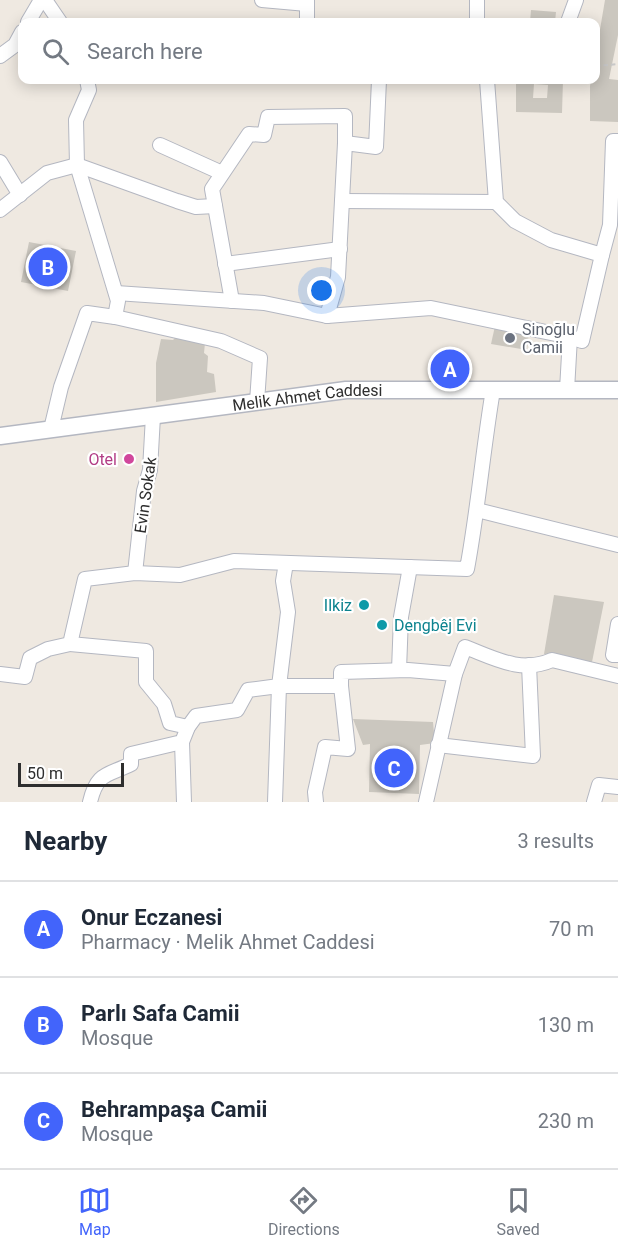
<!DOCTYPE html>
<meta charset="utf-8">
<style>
:root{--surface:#fff;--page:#f2f2f3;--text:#1f2937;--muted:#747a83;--line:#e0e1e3;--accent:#4264fb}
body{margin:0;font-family:Roboto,sans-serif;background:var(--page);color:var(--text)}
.scale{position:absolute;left:18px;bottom:15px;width:106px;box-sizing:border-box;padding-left:6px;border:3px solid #2e2e2e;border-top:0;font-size:16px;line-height:21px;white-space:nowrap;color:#2e2e2e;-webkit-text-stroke:4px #fff;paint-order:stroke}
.you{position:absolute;left:322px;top:291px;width:21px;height:21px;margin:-15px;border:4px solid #fff;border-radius:50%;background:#1a73e8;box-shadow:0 0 0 9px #1a73e833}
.badge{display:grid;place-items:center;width:39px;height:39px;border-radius:50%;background:var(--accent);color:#fff;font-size:20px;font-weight:700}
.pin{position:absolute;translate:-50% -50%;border:3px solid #fff;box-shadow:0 2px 6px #0006}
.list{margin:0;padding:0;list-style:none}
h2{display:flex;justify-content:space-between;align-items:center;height:78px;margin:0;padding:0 24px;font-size:26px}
h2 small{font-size:20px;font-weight:400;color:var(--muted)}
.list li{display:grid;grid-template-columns:39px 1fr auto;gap:18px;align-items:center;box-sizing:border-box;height:96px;padding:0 24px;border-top:2px solid var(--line)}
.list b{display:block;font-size:22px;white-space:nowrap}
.list p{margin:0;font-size:20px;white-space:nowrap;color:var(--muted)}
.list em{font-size:20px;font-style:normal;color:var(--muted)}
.icon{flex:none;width:33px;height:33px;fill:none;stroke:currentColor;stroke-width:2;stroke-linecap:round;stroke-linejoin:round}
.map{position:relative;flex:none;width:618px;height:802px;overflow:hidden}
.search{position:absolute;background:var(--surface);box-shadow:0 3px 15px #0003;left:18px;right:18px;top:18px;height:66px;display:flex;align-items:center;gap:15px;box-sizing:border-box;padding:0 21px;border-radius:12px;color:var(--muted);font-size:22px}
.sheet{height:366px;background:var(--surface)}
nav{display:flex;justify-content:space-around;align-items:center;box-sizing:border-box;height:84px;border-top:2px solid var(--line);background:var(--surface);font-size:16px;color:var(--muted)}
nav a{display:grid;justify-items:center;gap:3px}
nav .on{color:var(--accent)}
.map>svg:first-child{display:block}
</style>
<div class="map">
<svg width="618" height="802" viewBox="0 0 618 802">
<rect width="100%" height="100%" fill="#efe9e1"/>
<g fill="#cbc7bf" fill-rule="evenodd">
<path d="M605 0H618V35L609 79 618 80V122L590 121V86L591 80H596V53Z"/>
<path d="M531 10 556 12 555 22H530Z"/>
<path d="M516 80H563L562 113 516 112ZM534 84 548 85 547 98H533Z"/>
<path d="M29 242 76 251 68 291 21 282Z"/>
<path d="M495 326 529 332 527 350 491 344Z"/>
<path d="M177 336 205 343 204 353 208 356 207 372 214 374 216 392 156 402V363L161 339 173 340Z"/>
<path d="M554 595 604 602 592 662 544 654Z"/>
<path d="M353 719 433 722 435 743 420 745 419 794 369 792 370 744 363 745Z"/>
</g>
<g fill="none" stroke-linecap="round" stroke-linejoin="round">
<g stroke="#b4b7c1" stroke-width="16">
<g id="minor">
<path d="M45 0 60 22"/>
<path d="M262 0 307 4"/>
<path d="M307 0V22"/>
<path d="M28 22 41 0"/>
<path d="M477 22V0"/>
<path d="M568 22 576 0"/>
<path d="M0 56 15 45 22 32"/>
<path d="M487 80 496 202 515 221 551 240 602 255 582 341 570 337"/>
<path d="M160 145 222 173"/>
<path d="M0 162 20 195"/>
<path d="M342 201 496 202"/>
<path d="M0 210 47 173 77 165 177 201 196 207 215 206"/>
<path d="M602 255 610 225 613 141H618"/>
<path d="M225 264 340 249"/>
<path d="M116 293 264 303 327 316 431 308 570 337 567 390"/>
<path d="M232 301 212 189 249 134 264 135 268 117 345 116V143"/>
<path d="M327 316 338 277 345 143 376 147 379 80"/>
<path d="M115 317 221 341 260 358 257 402"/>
<path d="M51 429 61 387 87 313 115 317 118 301 77 165 76 120 89 90 87 80"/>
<path d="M477 510 618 545"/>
<path d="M135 573 144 491 150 470 153 416"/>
<path d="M618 624 613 655H618"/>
<path d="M70 644 146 651V682L164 704 170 723 188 727"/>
<path d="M399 670 401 617 410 567"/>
<path d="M0 674 25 677 30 658 48 649 70 644 85 579 135 573 180 575 234 561 467 569C478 510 483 449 493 390"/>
<path d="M182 742 184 802"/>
<path d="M438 745 533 756 529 665"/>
<path d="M90 802C97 772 107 776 131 764V754L182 742 188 727 196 716 237 710 248 690 279 686 288 612 283 581 286 563"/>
<path d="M275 802 279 686H341V672L408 670 455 674"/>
<path d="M316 802 315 792 325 747 348 749 341 686"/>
<path d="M426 802 455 674 465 647C494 658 521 674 552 660L618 676"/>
<path d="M594 802 599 785 618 787"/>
</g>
</g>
<g stroke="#b4b7c1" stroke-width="19">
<g id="tertiary">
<path id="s1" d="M0 436 346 390H618"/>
</g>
</g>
<path stroke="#c9c9c9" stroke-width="2" stroke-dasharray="4.5 3" stroke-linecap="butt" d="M596 66 618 64"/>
<use href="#minor" stroke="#fff" stroke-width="14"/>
<use href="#tertiary" stroke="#fff" stroke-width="16"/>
</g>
<circle fill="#6b7280" stroke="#fff" stroke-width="2" cx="510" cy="338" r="6"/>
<circle fill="#d1479c" stroke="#fff" stroke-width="2" cx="129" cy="459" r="6"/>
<g fill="#0f9aa8" stroke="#fff" stroke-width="2">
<circle cx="364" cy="605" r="6"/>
<circle cx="382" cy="625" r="6"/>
</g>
<g text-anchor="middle" stroke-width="4.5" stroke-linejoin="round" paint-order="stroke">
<g font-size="16" fill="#5b616d" stroke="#fff" text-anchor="start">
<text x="522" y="335">Sinoğlu<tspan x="522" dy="18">Camii</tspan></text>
</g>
<g font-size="16" fill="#2e2e2e" stroke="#fff">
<text dy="6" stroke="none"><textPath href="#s1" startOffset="310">Melik Ahmet Caddesi</textPath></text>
<text transform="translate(145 495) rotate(-82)" y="6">Evin Sokak</text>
</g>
<g font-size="16" fill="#b23c85" stroke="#fff" text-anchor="end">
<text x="117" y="465">Otel</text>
</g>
<g font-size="16" fill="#0d838f" stroke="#fff" text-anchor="end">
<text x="352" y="611">Ilkiz</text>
<text x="394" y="631" text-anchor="start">Dengbêj Evi</text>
</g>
</g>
</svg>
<div class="scale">50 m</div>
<div class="you"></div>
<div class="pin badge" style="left:450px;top:369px">A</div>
<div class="pin badge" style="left:48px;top:267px">B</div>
<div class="pin badge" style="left:394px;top:768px">C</div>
<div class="search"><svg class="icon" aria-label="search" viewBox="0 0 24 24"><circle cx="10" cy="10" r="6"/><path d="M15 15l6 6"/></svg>Search here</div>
</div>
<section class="sheet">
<h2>Nearby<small>3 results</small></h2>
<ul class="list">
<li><span class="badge">A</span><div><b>Onur Eczanesi</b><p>Pharmacy · Melik Ahmet Caddesi</p></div><em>70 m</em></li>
<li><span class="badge">B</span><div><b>Parlı Safa Camii</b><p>Mosque</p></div><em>130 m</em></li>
<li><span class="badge">C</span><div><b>Behrampaşa Camii</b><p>Mosque</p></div><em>230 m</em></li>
</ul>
</section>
<nav>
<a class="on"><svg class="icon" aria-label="map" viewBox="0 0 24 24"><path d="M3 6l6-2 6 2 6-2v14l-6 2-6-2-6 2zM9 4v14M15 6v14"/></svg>Map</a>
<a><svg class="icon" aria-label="directions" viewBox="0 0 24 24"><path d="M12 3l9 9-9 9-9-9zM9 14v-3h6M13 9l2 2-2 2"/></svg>Directions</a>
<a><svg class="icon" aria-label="saved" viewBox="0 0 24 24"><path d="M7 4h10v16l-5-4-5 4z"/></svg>Saved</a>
</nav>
